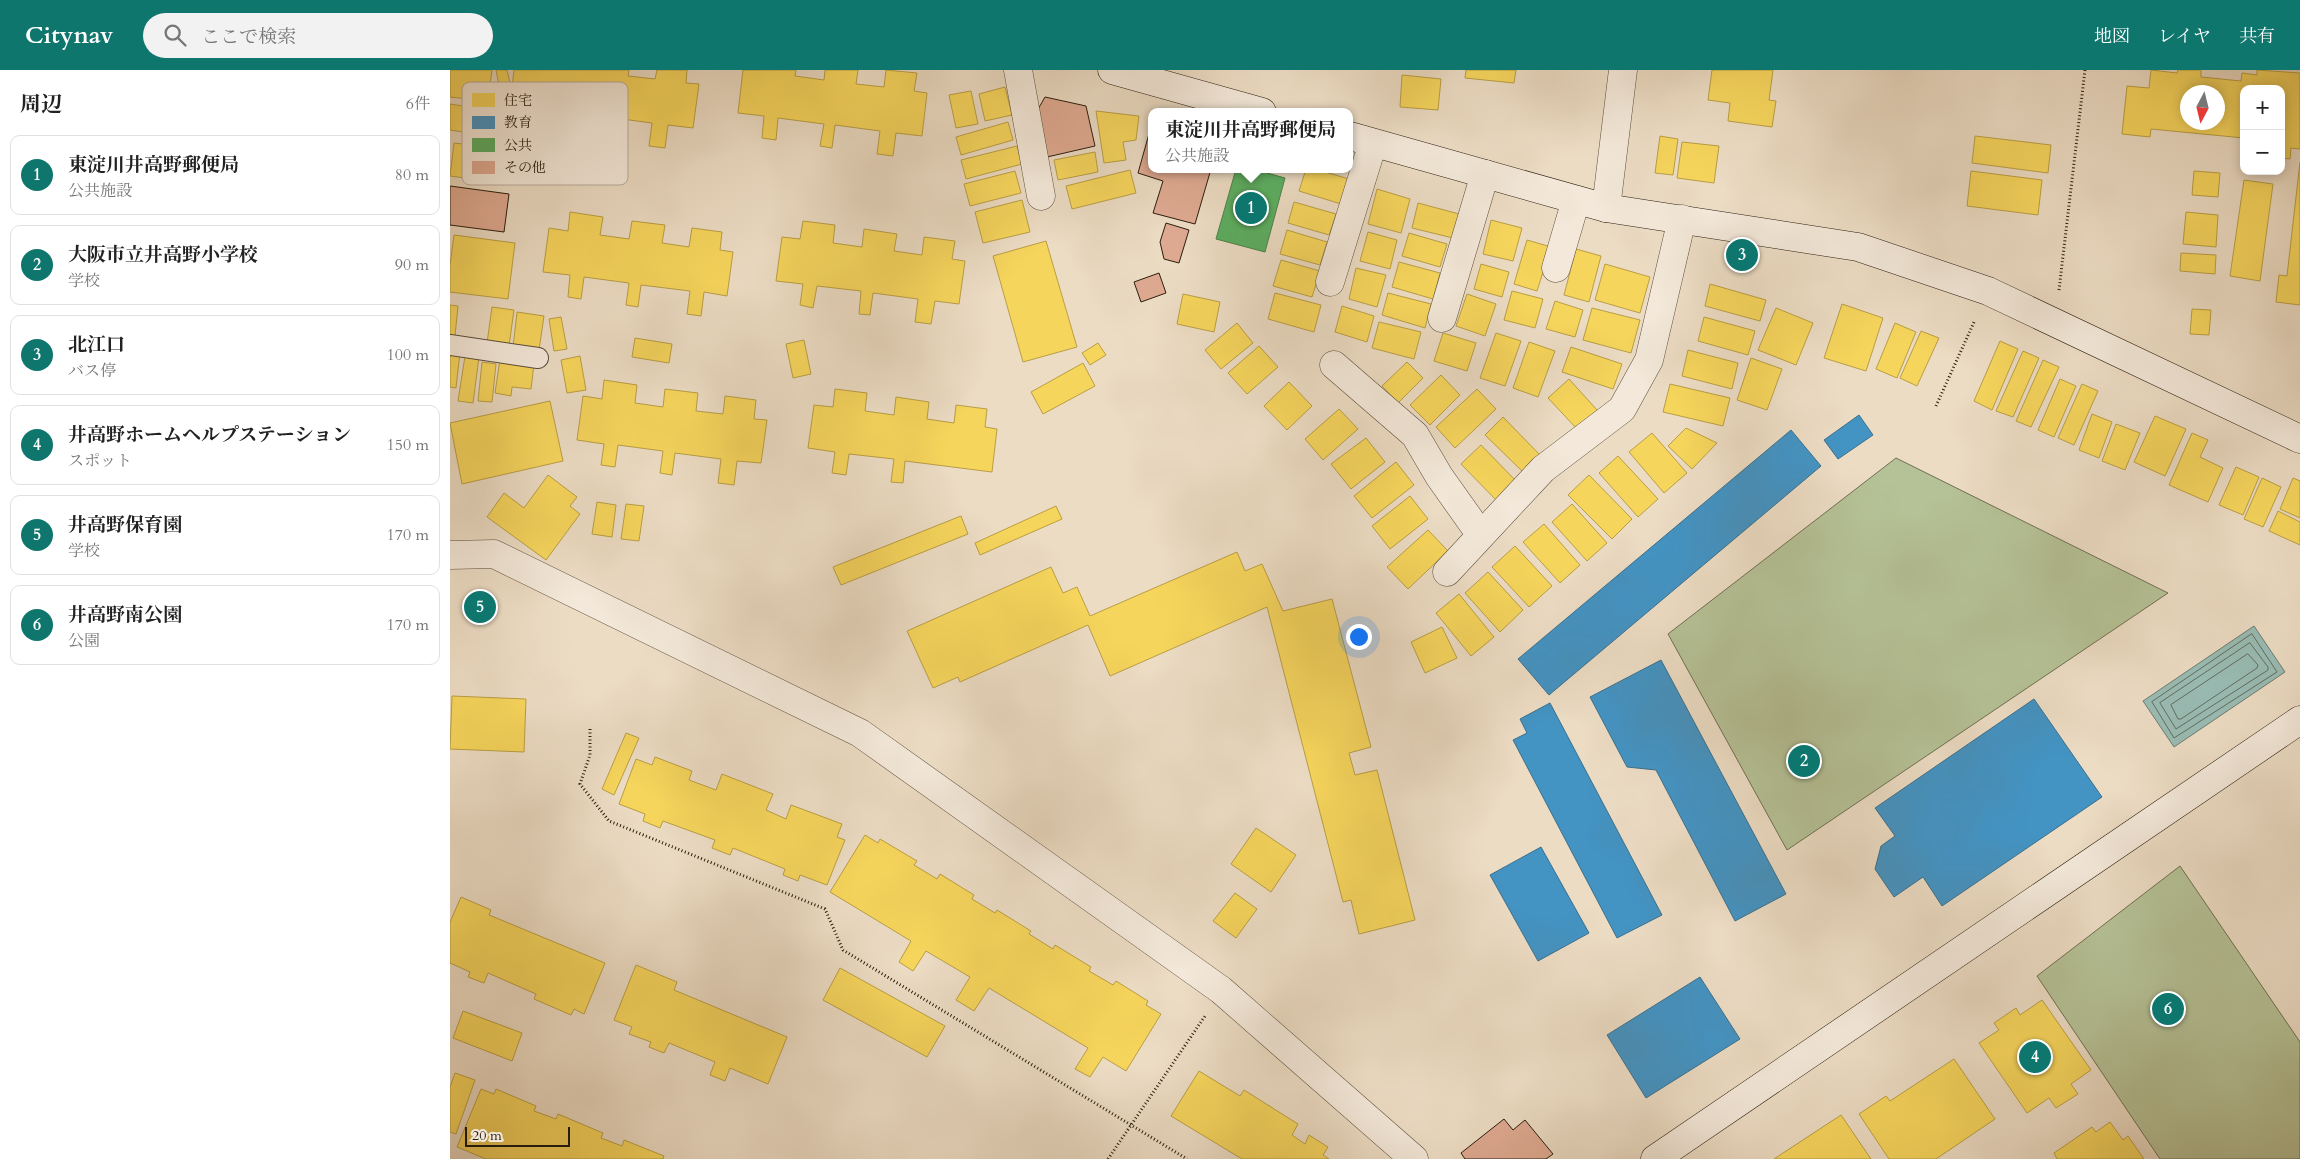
<!DOCTYPE html>
<html lang="ja">
<meta charset="utf-8">
<style>
:root{--surface:#fff;--page:#f2f2f2;--text:#222;--muted:#767676;--line:#e0e0e0;--accent:#0f766e}
body{margin:0;font-family:Cardo,"Noto Serif JP",serif;background:var(--page);color:var(--text)}
.controls{position:absolute;right:15px;top:15px;display:grid;overflow:hidden;border-radius:10px;box-shadow:0 2px 12px #0003}
.controls button{width:45px;height:45px;display:grid;place-items:center;padding:0;border:0;border-bottom:1px solid var(--line);background:var(--surface);color:var(--text);font:25px sans-serif}
.compass{position:absolute;left:1730px;top:15px;width:45px;height:45px;border-radius:50%;background:var(--surface);box-shadow:0 2px 12px #0003;rotate:187deg}
.scale{position:absolute;left:15px;bottom:12px;width:105px;box-sizing:border-box;padding-left:5px;border:2px solid #2a1d0d;border-top:0;font-size:14px;line-height:18px;white-space:nowrap;color:#2a1d0d;-webkit-text-stroke:4px #f3e8d9;paint-order:stroke}
.you{position:absolute;left:908px;top:566px;width:18px;height:18px;margin:-12px;border:4px solid #fff;border-radius:50%;background:#1a73e8;box-shadow:0 0 0 8px #1a73e833}
.badge{display:grid;place-items:center;width:32px;height:32px;border-radius:50%;background:var(--accent);color:#fff;font-size:16px;font-weight:700}
.pin{position:absolute;translate:-50% -50%;border:2px solid #fff;box-shadow:0 1px 5px #0006}
.popup{position:absolute;left:698px;top:38px;width:205px;height:65px;box-sizing:border-box;display:grid;place-content:center;border-radius:10px;background:var(--surface);filter:drop-shadow(0 1px 4px #0005);font-size:16px;white-space:nowrap;color:var(--muted)}
.popup b{font-size:19px;color:var(--text)}
.popup::after{content:'';position:absolute;left:50%;top:100%;margin-left:-10px;border:10px solid transparent;border-top-color:var(--surface)}
.list{margin:0;padding:0;list-style:none}
h2{display:flex;justify-content:space-between;align-items:center;height:65px;margin:0;padding:0 20px;font-size:21px}
h2 small{font-size:16px;font-weight:400;color:var(--muted)}
.list li{display:grid;grid-template-columns:32px 1fr auto;gap:15px;align-items:center;box-sizing:border-box;height:80px;margin:0 10px 10px;padding:0 10px;border:1px solid var(--line);border-radius:10px}
.list b{display:block;font-size:19px;white-space:nowrap}
.list p{margin:0;font-size:16px;white-space:nowrap;color:var(--muted)}
.list em{font-size:16px;font-style:normal;color:var(--muted)}
.icon{flex:none;width:28px;height:28px;fill:none;stroke:currentColor;stroke-width:2;stroke-linecap:round;stroke-linejoin:round}
.map{position:relative;flex:none;width:1850px;height:1089px;overflow:hidden}
header{display:flex;align-items:center;gap:30px;box-sizing:border-box;height:70px;padding:0 25px;background:var(--accent);color:#fff}
header strong{font-size:24px}
nav{display:flex;gap:28px;margin-inline-start:auto;font-size:18px}
.search{width:350px;height:45px;background:var(--page);display:flex;align-items:center;gap:12px;box-sizing:border-box;padding:0 18px;border-radius:28px;color:var(--muted);font-size:19px}
main{display:flex}
aside{flex:1;background:var(--surface)}
.map>svg:first-child{display:block}
</style>
<header>
<strong>Citynav</strong>
<div class="search"><svg class="icon" aria-label="search" viewBox="0 0 24 24"><circle cx="10" cy="10" r="6"/><path d="M15 15l6 6"/></svg>ここで検索</div>
<nav><a>地図</a><a>レイヤ</a><a>共有</a></nav>
</header>
<main>
<aside>
<h2>周辺<small>6件</small></h2>
<ul class="list">
<li><span class="badge">1</span><div><b>東淀川井高野郵便局</b><p>公共施設</p></div><em>80 m</em></li>
<li><span class="badge">2</span><div><b>大阪市立井高野小学校</b><p>学校</p></div><em>90 m</em></li>
<li><span class="badge">3</span><div><b>北江口</b><p>バス停</p></div><em>100 m</em></li>
<li><span class="badge">4</span><div><b>井高野ホームヘルプステーション</b><p>スポット</p></div><em>150 m</em></li>
<li><span class="badge">5</span><div><b>井高野保育園</b><p>学校</p></div><em>170 m</em></li>
<li><span class="badge">6</span><div><b>井高野南公園</b><p>公園</p></div><em>170 m</em></li>
</ul>
</aside>
<div class="map">
<svg width="1850" height="1089" viewBox="0 0 1850 1089">
<rect width="100%" height="100%" fill="#ecdcc4"/>
<filter id="stains"><feTurbulence type="fractalNoise" baseFrequency=".004" numOctaves="4"/><feColorMatrix values="0 0 0 0 .2 0 0 0 0 .09 0 0 0 0 .02 0 0 0 .5 -.17"/></filter>
<radialGradient id="worn" r=".72"><stop offset=".6" stop-color="#630" stop-opacity="0"/><stop offset="1" stop-color="#630" stop-opacity=".3"/></radialGradient>
<g fill="#b5c196" stroke="#706f52">
<path d="M1446 388 1718 523 1337 780 1218 564Z"/>
<path d="M1730 796 1850 972V1089H1710L1587 906Z"/>
</g>
<path fill="#99bcb4" stroke="#6d7c71" d="M1804 556 1835 602 1724 677 1693 631Z"/>
<g fill="#f6d55c" stroke="#b99e44" fill-rule="evenodd">
<path d="M0 0H42L38 31 0 27Z"/>
<path d="M46 0H57L60 13 49 15Z"/>
<path d="M64 0H179L178 6 205 9 207 0H237L236 13 249 14 243 58 218 55 215 78 199 76 202 53 157 47 154 70 142 67 145 46 100 39 97 61 84 60 86 38 60 35Z"/>
<path d="M293 0H346L345 6 374 10 375 0H408L406 14 434 17 436 0 467 3 464 21 477 23 472 66 446 63 443 86 427 84 430 61 385 55 382 78 370 76 374 54 328 48 326 70 312 68 314 46 288 43Z"/>
<path d="M1016 0H1066L1064 13 1015 8Z"/>
<path d="M1262 0H1323L1319 30 1326 31 1322 57 1278 51 1280 33 1258 30Z"/>
<path d="M1701 0 1727 3 1728 0H1751V7L1791 11 1792 3 1807 5V0L1850 3V79L1841 78 1840 89 1831 88V19H1794V68L1701 59 1700 67 1672 64 1677 16 1699 18ZM1738 22H1768V52H1738Z"/>
<path d="M952 5 991 9 988 40 950 37Z"/>
<path d="M555 17 562 45 535 51 529 24Z"/>
<path d="M521 21 528 54 506 58 499 25Z"/>
<path d="M0 34 51 42 46 67 0 60Z"/>
<path d="M646 41 689 46 686 70 673 72 676 90 654 93Z"/>
<path d="M558 52 563 70 511 85 506 67Z"/>
<path d="M1210 66 1228 69 1223 105 1205 103Z"/>
<path d="M1525 66 1601 75 1598 103 1522 93Z"/>
<path d="M1232 72 1269 76 1264 113 1227 108Z"/>
<path d="M4 73 49 78 45 112 0 106Z"/>
<path d="M567 76 572 94 516 109 511 90Z"/>
<path d="M645 82 648 102 608 110 604 90Z"/>
<path d="M1850 92V235L1826 232 1829 205 1837 206Z"/>
<path d="M856 99H865L899 109 891 134 849 121Z"/>
<path d="M680 100 686 123 622 139 616 116Z"/>
<path d="M565 101 571 123 520 136 514 114Z"/>
<path d="M1521 101 1592 110 1588 145 1517 136Z"/>
<path d="M1744 101 1770 103 1768 127 1742 125Z"/>
<path d="M1794 110 1823 114 1810 211 1780 206Z"/>
<path d="M927 119 960 129 951 163 918 154Z"/>
<path d="M572 130 580 162 533 173 525 142Z"/>
<path d="M844 132 886 144 879 165 838 153Z"/>
<path d="M968 133 1009 144 1003 168 962 158Z"/>
<path d="M120 142 153 147 150 165 179 169 182 151 215 155 212 173 239 177 242 158 272 162 270 180 283 182 277 226 254 222 251 246 237 244 240 221 191 215 188 237 176 235 179 213 134 207 131 229 118 227 120 205 93 202 99 158 118 161Z"/>
<path d="M1736 142 1768 145 1766 177 1733 174Z"/>
<path d="M1041 150 1072 158 1063 191 1033 184Z"/>
<path d="M353 151 385 155 383 173 412 177 414 159 447 164 444 181 472 185 474 167 505 171 502 189 515 191 509 234 485 231 481 254 465 252 468 229 423 223 420 245 409 244 411 221 367 216 363 238 350 235 353 214 326 211 332 167 350 169Z"/>
<path d="M837 160 877 172 870 195 830 184Z"/>
<path d="M918 162 947 170 940 199 910 191Z"/>
<path d="M959 163 997 174 990 197 952 186Z"/>
<path d="M4 165 65 173 58 229 0 222V195Z"/>
<path d="M1077 170 1101 177 1087 221 1064 214Z"/>
<path d="M596 171 627 277 573 292 543 186Z"/>
<path d="M1126 179 1151 186 1139 232 1114 225Z"/>
<path d="M1731 183 1766 185 1765 204 1730 201Z"/>
<path d="M831 190 870 201 862 227 823 216Z"/>
<path d="M949 192 990 203 983 229 942 217Z"/>
<path d="M1031 194 1059 202 1052 227 1024 219Z"/>
<path d="M1155 194 1200 207 1190 243 1145 230Z"/>
<path d="M906 198 936 205 927 237 899 229Z"/>
<path d="M1260 214 1316 230 1310 251 1255 236Z"/>
<path d="M1062 221 1093 229 1085 258 1054 250Z"/>
<path d="M825 223 871 235 864 262 818 249Z"/>
<path d="M938 223 981 234 975 258 932 245Z"/>
<path d="M733 224 770 232 764 262 727 254Z"/>
<path d="M1017 224 1046 234 1035 266 1006 256Z"/>
<path d="M1105 231 1133 240 1125 267 1096 259Z"/>
<path d="M1392 234 1433 248 1416 301 1374 288Z"/>
<path d="M0 235 8 236 5 266 0 265Z"/>
<path d="M892 236 924 246 917 272 885 262Z"/>
<path d="M42 237 64 240 59 276 37 273Z"/>
<path d="M1142 238 1190 250 1181 283 1133 270Z"/>
<path d="M1326 238 1363 253 1346 295 1308 280Z"/>
<path d="M1742 239 1761 240 1759 265 1740 264Z"/>
<path d="M67 242 94 246 89 280 63 277Z"/>
<path d="M111 247 117 279 104 281 99 249Z"/>
<path d="M1254 247 1305 261 1298 285 1248 271Z"/>
<path d="M929 252 971 262 964 289 922 278Z"/>
<path d="M787 253 803 273 771 299 755 280Z"/>
<path d="M1445 253 1466 262 1447 308 1426 299Z"/>
<path d="M1471 261 1489 268 1467 316 1450 308Z"/>
<path d="M993 263 1026 273 1017 301 984 291Z"/>
<path d="M1046 263 1071 271 1055 316 1030 308Z"/>
<path d="M185 268 222 274 219 293 182 287Z"/>
<path d="M354 270 361 304 343 308 336 274Z"/>
<path d="M1550 271 1568 279 1542 340 1524 331Z"/>
<path d="M1079 272 1105 281 1088 327 1063 318Z"/>
<path d="M648 273 656 285 640 295 632 283Z"/>
<path d="M809 276 828 297 797 324 778 303Z"/>
<path d="M1121 277 1172 294 1163 319 1112 302Z"/>
<path d="M0 280 10 282 6 318 0 317Z"/>
<path d="M1238 280 1288 293 1282 319 1232 306Z"/>
<path d="M1573 281 1589 288 1563 347 1546 341Z"/>
<path d="M15 286 29 287 23 333 8 331Z"/>
<path d="M130 286 136 320 117 323 111 290Z"/>
<path d="M1301 288 1332 299 1317 340 1287 330Z"/>
<path d="M50 289 84 294 81 319 62 317 61 326 45 323Z"/>
<path d="M1593 290 1609 297 1581 357 1566 351Z"/>
<path d="M32 292 46 294 42 332 28 331Z"/>
<path d="M957 292 973 308 948 333 932 316Z"/>
<path d="M633 293 645 316 593 344 581 322Z"/>
<path d="M991 305 1010 325 980 355 960 335Z"/>
<path d="M1119 309 1147 340 1127 359 1098 328Z"/>
<path d="M1610 309 1626 316 1604 367 1588 360Z"/>
<path d="M154 310 187 315 185 333 213 337 215 319 248 323 246 341 273 344 275 326 306 330 304 349 317 350 311 393 287 391 284 415 268 413 271 389 225 383 222 405 210 403 213 381 168 375 165 397 151 395 154 374 127 370 133 326 152 329Z"/>
<path d="M839 312 862 336 837 360 814 336Z"/>
<path d="M1220 314 1280 328 1273 356 1213 342Z"/>
<path d="M1632 314 1648 321 1624 375 1608 368Z"/>
<path d="M385 319 417 323 415 341 444 345 446 327 479 332 477 349 504 353 506 335 537 339 535 357 547 359 542 402 455 391 453 413 441 412 444 389 399 384 396 405 382 403 385 382 358 378 364 335 383 337Z"/>
<path d="M1027 319 1046 339 1005 378 986 357Z"/>
<path d="M100 331 113 391 12 414 0 353Z"/>
<path d="M889 339 908 359 873 390 855 369Z"/>
<path d="M1642 344 1662 352 1649 388 1629 380Z"/>
<path d="M1705 346 1736 359 1715 406 1684 392Z"/>
<path d="M1053 347 1090 385 1073 402 1035 365Z"/>
<path d="M1666 354 1690 363 1675 400 1652 391Z"/>
<path d="M1236 358 1267 373 1242 399 1218 376Z"/>
<path d="M1202 363 1237 403 1214 423 1179 382Z"/>
<path d="M1742 363 1758 370 1750 387 1773 398 1758 432 1719 415Z"/>
<path d="M916 368 935 392 901 419 881 394Z"/>
<path d="M1031 375 1066 411 1046 430 1011 394Z"/>
<path d="M1168 386 1208 429 1188 447 1149 403Z"/>
<path d="M946 392 964 415 922 448 904 426Z"/>
<path d="M1786 397 1809 407 1793 445 1769 435Z"/>
<path d="M98 405 127 427 120 436 130 444 96 490 37 447 54 423 74 438Z"/>
<path d="M1139 405 1182 449 1162 469 1118 425Z"/>
<path d="M1812 408 1831 417 1813 457 1794 449Z"/>
<path d="M1843 408 1850 411V448L1830 439Z"/>
<path d="M960 426 978 449 940 479 922 456Z"/>
<path d="M147 432 166 435 162 467 142 464Z"/>
<path d="M176 434 194 436 189 471 171 469Z"/>
<path d="M1122 434 1157 473 1137 491 1102 452Z"/>
<path d="M606 436 612 449 530 485 525 473Z"/>
<path d="M1828 441 1850 452V475L1819 461Z"/>
<path d="M511 446 518 464 391 515 383 497Z"/>
<path d="M1094 454 1130 495 1110 513 1073 472Z"/>
<path d="M978 460 998 481 958 519 937 497Z"/>
<path d="M1065 476 1102 516 1079 537 1042 497Z"/>
<path d="M787 482 795 501 812 494 833 541 882 529 921 677 899 683 905 705 927 700 965 850 909 864 901 830 893 832 817 537 660 606 638 555 510 612 508 607 483 618 457 561 601 497 613 523 627 517 640 546Z"/>
<path d="M1038 502 1073 540 1050 562 1015 523Z"/>
<path d="M1009 524 1044 567 1021 586 986 543Z"/>
<path d="M992 557 1007 588 975 603 961 572Z"/>
<path d="M2 626 76 629 74 682 0 679Z"/>
<path d="M176 663 189 668 164 725 152 719Z"/>
<path d="M205 687 242 701 239 710 266 720 272 704 323 724 316 740 336 749 341 735 392 754 387 767 395 770 377 815 350 805 348 811 333 805 335 799 283 778 280 785 262 778 265 770 213 751 210 758 193 751 195 744 169 734 186 689 202 695Z"/>
<path d="M806 758 846 785 821 822 781 794Z"/>
<path d="M415 765 428 773 430 769 467 791 464 795 487 809 490 804 524 825 522 829 545 843 547 840 581 861 579 864 603 879 605 875 641 897 639 901 663 915 666 911 698 931 696 935 711 944 676 1001 653 987 640 1007 625 999 638 978 539 918 524 941 506 930 520 907 476 881 463 901 449 892 461 871 380 822Z"/>
<path d="M785 823 807 839 786 868 763 851Z"/>
<path d="M11 827 41 840 39 845 155 893 134 944 124 939 121 945 84 929 86 924 38 903 34 913 18 907 20 902 0 893V852Z"/>
<path d="M186 895 227 912 224 920 337 967 318 1014 280 998 275 1011 260 1005 265 992 219 973 214 983 199 977 201 972 179 964 182 957 164 950Z"/>
<path d="M390 898 495 956 477 987 373 930Z"/>
<path d="M1592 930 1641 1000 1621 1014 1628 1024 1606 1038 1599 1028 1577 1043 1529 973 1549 960 1544 953 1566 938 1570 945Z"/>
<path d="M13 941 72 963 62 991 3 968Z"/>
<path d="M1504 989 1545 1049 1486 1089H1439L1409 1044 1436 1026 1440 1031Z"/>
<path d="M749 1001 790 1026 794 1020 848 1054 842 1065 855 1074 859 1065 878 1077 873 1085 879 1089H792L721 1046Z"/>
<path d="M5 1003 25 1010 6 1064 0 1062V1017Z"/>
<path d="M31 1019 44 1024 46 1019 86 1036 84 1041 106 1049 108 1044 153 1063 151 1068 172 1076 174 1070 214 1086 213 1089H36L7 1077Z"/>
<path d="M1391 1045 1421 1089H1324Z"/>
<path d="M1660 1052 1673 1070 1678 1066 1694 1089H1607L1604 1083 1642 1057 1646 1062Z"/>
</g>
<g fill="#4393c3" stroke="#3c708c">
<path d="M1409 345 1423 365 1388 389 1374 370Z"/>
<path d="M1341 360 1371 396 1099 625 1068 589Z"/>
<path d="M1211 590 1336 824 1285 851 1206 700 1177 697 1140 627Z"/>
<path d="M1584 629 1652 727 1492 836 1473 807 1444 827 1425 799 1431 776 1445 766 1425 738Z"/>
<path d="M1100 633 1212 845 1167 868 1063 670 1077 663 1070 649Z"/>
<path d="M1091 777 1139 863 1088 891 1040 805Z"/>
<path d="M1250 907 1290 969 1196 1028 1157 965Z"/>
</g>
<path fill="#5aae61" stroke="#4c8248" d="M786 99H803L835 108 815 182 766 169Z"/>
<g fill="none" stroke-linecap="round" stroke-linejoin="round">
<g stroke="#626c60" stroke-width="1">
<path d="M1802 564 1827 602 1724 668 1702 632Z"/>
<path d="M1800 573 1818 597V600L1726 659 1710 633Z"/>
<path d="M1798 584 1808 595 1807 598 1731 649H1728L1721 635Z"/>
</g>
</g>
<g fill="#dea991" stroke="#2a1d0d">
<path d="M595 27 636 36 645 76 597 87 587 41Z"/>
<path d="M702 53V99H761L745 154 703 143 713 111 688 103Z"/>
<path d="M0 116 59 124 54 162 0 155Z"/>
<path d="M716 153 739 160 729 193 714 189 710 172Z"/>
<path d="M709 203 716 223 691 232 684 212Z"/>
<path d="M1054 1049 1063 1060 1075 1050 1103 1084 1096 1089H1015L1011 1083Z"/>
</g>
<g fill="none" stroke-linecap="round" stroke-linejoin="round">
<g stroke="#5a4d3b" stroke-width="22">
<path id="lane" d="M0 275 88 288"/>
</g>
<g stroke="#5a4d3b" stroke-width="29">
<g id="street">
<path d="M568 0 591 126"/>
<path d="M1156 138 1173 0"/>
<path d="M1106 198 1126 130"/>
<path d="M880 212 923 73"/>
<path d="M992 248 1035 104"/>
<path d="M884 295 965 365 989 406 1030 464"/>
<path d="M0 485 44 484 410 663 771 920 964 1089"/>
<path d="M997 502 1093 399 1172 339 1199 290 1232 149"/>
</g>
</g>
<g stroke="#2a1d0d" stroke-width="29">
<g id="secondary">
<path d="M662 0 812 42"/>
<path d="M900 66 1156 138 1408 177 1538 221 1850 369"/>
<path d="M1205 1089 1850 650"/>
</g>
</g>
<g stroke="#2a1d0d" stroke-width="3" stroke-dasharray="1 2.5" stroke-linecap="butt">
<path d="M1609 220 1635 0"/>
<path d="M1486 336 1525 250"/>
<path d="M140 659V685L130 714 159 751 375 839 393 880 737 1089"/>
<path d="M658 1089 755 946"/>
</g>
<use href="#lane" stroke="#f3e8d9" stroke-width="20"/>
<use href="#street" stroke="#f3e8d9" stroke-width="28"/>
<use href="#secondary" stroke="#f3e8d9" stroke-width="28"/>
</g>
<rect x="12" y="12" width="166" height="103" rx="8" fill="#f3e8d9" stroke="#b7ab9c" stroke-width="1"/>
<rect x="22" y="23" width="23" height="14" fill="#f6d55c"/>
<rect x="22" y="46" width="23" height="13" fill="#4393c3"/>
<rect x="22" y="68" width="23" height="14" fill="#5aae61"/>
<rect x="22" y="91" width="23" height="13" fill="#dea991"/>
<g font-size="14" fill="#2a1d0d">
<text x="54" y="35">住宅</text>
<text x="54" y="57">教育</text>
<text x="54" y="80">公共</text>
<text x="54" y="102">その他</text>
</g>
<rect width="100%" height="100%" filter="url(#stains)"/>
<rect width="100%" height="100%" fill="url(#worn)"/>
</svg>
<div class="controls">
<button>+</button>
<button>−</button>
</div>
<svg class="compass" viewBox="-18 -18 36 36"><path d="M0-13l5 13h-10z" fill="#e53935"/><path d="M0 13l5-13h-10z" fill="#767676"/></svg>
<div class="scale">20 m</div>
<div class="you"></div>
<div class="pin badge" style="left:801px;top:138px">1</div>
<div class="popup"><b>東淀川井高野郵便局</b>公共施設</div>
<div class="pin badge" style="left:1354px;top:691px">2</div>
<div class="pin badge" style="left:1292px;top:185px">3</div>
<div class="pin badge" style="left:1585px;top:987px">4</div>
<div class="pin badge" style="left:30px;top:537px">5</div>
<div class="pin badge" style="left:1718px;top:939px">6</div>
</div>
</main>
